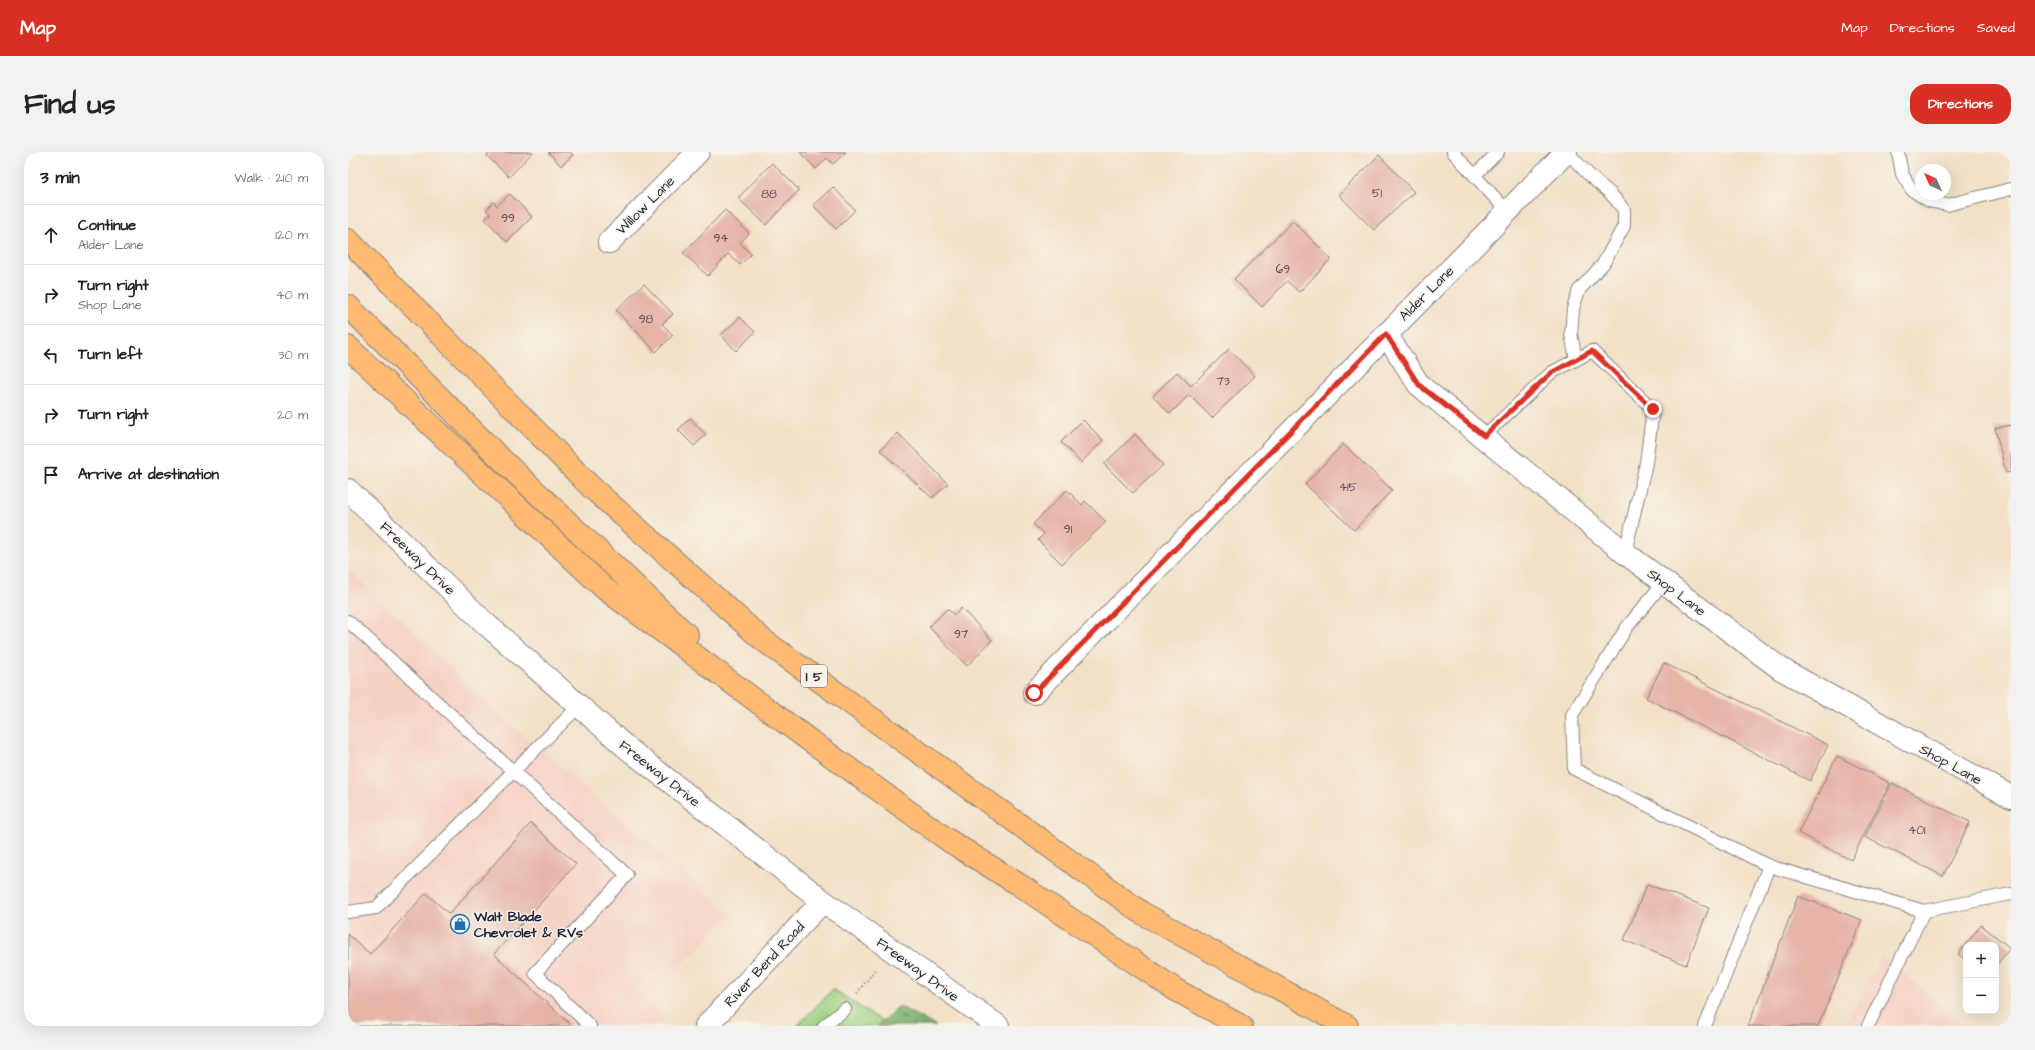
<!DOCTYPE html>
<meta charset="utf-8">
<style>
:root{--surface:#fff;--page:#f2f2f2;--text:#222;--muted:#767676;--line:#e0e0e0;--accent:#d93025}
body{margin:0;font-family:"Architects Daughter",sans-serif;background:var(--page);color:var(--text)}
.controls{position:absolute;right:12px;bottom:12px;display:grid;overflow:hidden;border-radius:8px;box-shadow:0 4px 16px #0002}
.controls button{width:36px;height:36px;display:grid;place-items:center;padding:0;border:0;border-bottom:1px solid var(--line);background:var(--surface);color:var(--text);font:20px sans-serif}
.compass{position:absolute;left:1567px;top:12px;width:36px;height:36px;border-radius:50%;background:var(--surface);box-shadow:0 4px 16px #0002;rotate:315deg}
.stop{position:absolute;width:12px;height:12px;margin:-9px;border:3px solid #d93025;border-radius:50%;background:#fff}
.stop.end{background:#d93025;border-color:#fff;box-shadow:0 1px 4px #0008}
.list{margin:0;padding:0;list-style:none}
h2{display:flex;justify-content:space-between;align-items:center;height:52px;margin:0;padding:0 16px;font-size:17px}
h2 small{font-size:13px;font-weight:400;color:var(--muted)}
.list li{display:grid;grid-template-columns:26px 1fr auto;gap:12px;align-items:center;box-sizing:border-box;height:60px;padding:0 16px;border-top:1px solid var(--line)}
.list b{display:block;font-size:15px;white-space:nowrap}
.list p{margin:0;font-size:13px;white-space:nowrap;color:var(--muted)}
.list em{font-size:13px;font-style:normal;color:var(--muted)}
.icon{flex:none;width:22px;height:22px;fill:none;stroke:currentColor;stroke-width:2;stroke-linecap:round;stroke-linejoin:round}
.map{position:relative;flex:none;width:1663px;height:874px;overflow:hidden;border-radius:16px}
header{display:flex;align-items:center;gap:24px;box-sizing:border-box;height:56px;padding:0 20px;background:var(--accent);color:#fff}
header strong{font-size:19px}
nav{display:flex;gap:22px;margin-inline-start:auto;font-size:14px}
.intro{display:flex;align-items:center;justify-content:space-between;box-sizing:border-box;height:96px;padding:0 24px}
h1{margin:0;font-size:28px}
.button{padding:10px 18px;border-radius:16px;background:var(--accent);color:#fff;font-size:14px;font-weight:700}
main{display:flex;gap:24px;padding:0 24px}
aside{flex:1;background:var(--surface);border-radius:16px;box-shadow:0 4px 16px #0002}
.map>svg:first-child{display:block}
</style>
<header>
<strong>Map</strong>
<nav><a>Map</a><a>Directions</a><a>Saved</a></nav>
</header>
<div class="intro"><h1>Find us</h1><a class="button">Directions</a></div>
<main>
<aside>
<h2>3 min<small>Walk · 210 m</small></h2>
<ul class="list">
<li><svg class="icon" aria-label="ahead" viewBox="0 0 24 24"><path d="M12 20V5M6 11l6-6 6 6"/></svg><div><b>Continue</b><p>Alder Lane</p></div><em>120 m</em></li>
<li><svg class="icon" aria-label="right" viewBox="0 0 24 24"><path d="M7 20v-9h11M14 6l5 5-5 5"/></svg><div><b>Turn right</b><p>Shop Lane</p></div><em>40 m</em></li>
<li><svg class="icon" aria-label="left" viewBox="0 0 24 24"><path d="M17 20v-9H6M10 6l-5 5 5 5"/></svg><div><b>Turn left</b></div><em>30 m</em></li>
<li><svg class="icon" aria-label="right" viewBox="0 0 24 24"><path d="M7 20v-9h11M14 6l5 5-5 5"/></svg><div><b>Turn right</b></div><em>20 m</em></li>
<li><svg class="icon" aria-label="arrive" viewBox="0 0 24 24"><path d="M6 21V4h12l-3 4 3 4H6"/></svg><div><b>Arrive at destination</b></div></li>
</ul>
</aside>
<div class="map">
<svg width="1663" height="874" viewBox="0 0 1663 874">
<defs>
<pattern id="grass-dots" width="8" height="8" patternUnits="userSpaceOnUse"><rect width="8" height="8" fill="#9dd181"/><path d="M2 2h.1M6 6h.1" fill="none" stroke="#87b370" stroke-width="1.8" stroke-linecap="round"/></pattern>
<pattern id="forest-firs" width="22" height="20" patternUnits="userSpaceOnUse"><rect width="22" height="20" fill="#7eb36f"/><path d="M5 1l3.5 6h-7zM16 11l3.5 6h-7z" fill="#67915c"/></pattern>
</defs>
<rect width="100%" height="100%" fill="#f7f3e8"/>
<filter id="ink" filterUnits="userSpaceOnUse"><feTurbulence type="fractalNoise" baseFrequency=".025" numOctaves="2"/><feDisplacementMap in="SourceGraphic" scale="8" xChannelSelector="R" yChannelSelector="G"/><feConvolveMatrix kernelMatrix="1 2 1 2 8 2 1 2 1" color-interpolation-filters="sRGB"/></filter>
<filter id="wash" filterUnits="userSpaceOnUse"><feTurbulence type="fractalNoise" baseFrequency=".012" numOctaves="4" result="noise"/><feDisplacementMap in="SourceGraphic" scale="16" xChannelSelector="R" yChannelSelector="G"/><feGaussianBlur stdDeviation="0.9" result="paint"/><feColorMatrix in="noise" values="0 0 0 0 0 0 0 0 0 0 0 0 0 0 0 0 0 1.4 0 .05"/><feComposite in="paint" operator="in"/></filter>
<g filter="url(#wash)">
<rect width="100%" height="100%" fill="#f3e1c7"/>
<g fill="#f6d2c4">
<path d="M0 416 147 559 384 762 298 848 316 866 308 874H0Z"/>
<path d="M1534 803 1617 874H1497Z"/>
</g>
<path fill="url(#grass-dots)" stroke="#607a5e" d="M485 837 541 874H449Z"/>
<path fill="url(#forest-firs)" stroke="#506a55" d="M551 854 584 872 588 874H529Z"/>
<g id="blocks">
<g fill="#e6b3a7">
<path d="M143 0H185L161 25 139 4Z"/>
<path d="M200 0H222L225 3 213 14Z"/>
<path d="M452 0H498L485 12 479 6 468 17Z"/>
<path d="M1031 3 1066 40 1026 78 991 43Z"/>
<path d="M424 11 451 38 418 73 390 46Z"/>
<path d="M485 35 507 58 488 77 465 53Z"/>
<path d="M162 42 184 65 159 90 137 67 142 62 138 58 146 50 149 54Z"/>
<path d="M377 58 401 81 392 91 403 102 392 113 380 102 360 124 335 101Z"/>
<path d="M945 69 983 107 951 140 939 129 914 155 886 127Z"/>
<path d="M296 132 325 162 314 172 325 183 308 200 268 158Z"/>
<path d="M392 165 407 180 388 199 373 183Z"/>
<path d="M881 197 907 224 864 266 841 243 822 262 805 244 829 220 843 234Z"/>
<path d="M342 266 358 283 346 294 330 278Z"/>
<path d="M735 268 755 288 733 311 713 290Z"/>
<path d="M1663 273V320L1658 321 1647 276Z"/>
<path d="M550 281 600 332 584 346 532 298Z"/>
<path d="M787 282 815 313 785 341 756 312Z"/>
<path d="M995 292 1044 338 1006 378 957 332Z"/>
<path d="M719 338 734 353 737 349 758 370 714 412 690 388 696 382 685 372Z"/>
<path d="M613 456 644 488 619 514 581 475 599 457 607 463Z"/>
<path d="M1316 511 1480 593 1462 629 1298 546Z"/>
<path d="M1489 604 1542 631 1503 708 1450 681Z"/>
<path d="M1544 631 1622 670 1595 724 1517 685Z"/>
<path d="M183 671 228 712 146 802 224 874H0V782L22 802 78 741 101 762Z"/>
<path d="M1299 732 1361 756 1338 813 1276 788Z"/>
<path d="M1450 744 1514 768 1470 874H1400Z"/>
<path d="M1633 773 1662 796 1648 814V793H1618V809L1610 802Z"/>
</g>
</g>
</g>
<g filter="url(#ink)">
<use href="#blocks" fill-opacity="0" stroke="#8a8281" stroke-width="1"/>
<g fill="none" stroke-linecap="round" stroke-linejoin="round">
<g stroke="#8a8281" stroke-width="14">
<g id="service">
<path d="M1105 0 1159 59"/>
<path d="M1219 0 1243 25 1263 42 1276 58V74L1255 112 1231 138 1225 157 1223 182 1228 207"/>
<path d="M1550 0 1554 22 1564 38 1581 49 1599 53 1663 37"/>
<path d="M1127 23 1150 0"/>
<path d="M1136 284 1203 221 1244 199 1305 257 1298 311 1277 401"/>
<path d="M1316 430 1279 475 1224 563 1226 617 1421 714 1576 759 1663 742"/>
<path d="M0 469 279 723 187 821 242 874"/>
<path d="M0 760 28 756 231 554"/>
<path d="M476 874 497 857"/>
<path d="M1357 874 1421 714"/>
<path d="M1520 874 1576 759"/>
</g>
</g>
<g stroke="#8a8281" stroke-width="24">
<g id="minor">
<path d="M261 90 350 0"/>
<path d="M1038 182 1071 233 1277 401 1433 517 1663 645"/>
<path d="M686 541 1218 0"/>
<path d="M358 874 475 749"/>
</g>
</g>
<g stroke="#8a8281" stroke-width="24">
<path id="tertiary" d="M0 338 138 472 279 596 475 749 650 874"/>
</g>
<g stroke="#8a8281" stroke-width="24">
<g id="motorway">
<path d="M0 88 244 336 415 488 794 761 999 874"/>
<path d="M0 154 150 304 339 483"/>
<path d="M0 195 257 437 457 585 600 688 673 734 828 838 893 874"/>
</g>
</g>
<path stroke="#8a8281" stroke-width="2.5" stroke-dasharray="1 3" stroke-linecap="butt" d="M509 841 528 817"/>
<use href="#service" stroke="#fff" stroke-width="12"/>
<use href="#minor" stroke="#fff" stroke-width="22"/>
<use href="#tertiary" stroke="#fff" stroke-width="22"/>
<use href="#motorway" stroke="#ffbb71" stroke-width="22"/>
</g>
</g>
<g fill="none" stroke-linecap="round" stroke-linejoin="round" filter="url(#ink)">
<path stroke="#d93025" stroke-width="5" d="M686 541 1038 182 1071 233 1136 284 1203 221 1244 199 1305 257"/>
</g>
<defs>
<g id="shop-ring" transform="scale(1)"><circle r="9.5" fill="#f7f3e8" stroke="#1f6fb2" stroke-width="1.5"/><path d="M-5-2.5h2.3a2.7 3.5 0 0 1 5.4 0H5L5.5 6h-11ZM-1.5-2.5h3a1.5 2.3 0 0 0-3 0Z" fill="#1f6fb2"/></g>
</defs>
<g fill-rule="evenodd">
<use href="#shop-ring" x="112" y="772"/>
</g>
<g text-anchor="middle" stroke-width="3" stroke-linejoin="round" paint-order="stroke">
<g font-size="12" fill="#534656">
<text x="1029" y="45">51</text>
<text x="421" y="46">88</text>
<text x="160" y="70">99</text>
<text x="373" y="90">94</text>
<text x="935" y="121">69</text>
<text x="298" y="171">98</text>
<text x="875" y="233">73</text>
<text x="1000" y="339">415</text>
<text x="720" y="381">91</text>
<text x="613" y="486">97</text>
<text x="1569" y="682">401</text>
</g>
<rect fill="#f7f3e8" stroke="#62616f" stroke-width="1" x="453" y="513" width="26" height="22" rx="3"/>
<g font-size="13" font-weight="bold" fill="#22223b">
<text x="466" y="529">I 5</text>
</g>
<g font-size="14" fill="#22223b" stroke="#f7f3e8">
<text transform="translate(297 53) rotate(-45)" y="5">Willow Lane</text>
<text transform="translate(1078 141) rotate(-45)" y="5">Alder Lane</text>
<text transform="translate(70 406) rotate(44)" y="5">Freeway Drive</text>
<text transform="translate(1329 440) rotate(37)" y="5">Shop Lane</text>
<text transform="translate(1603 612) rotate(29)" y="5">Shop Lane</text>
<text transform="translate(312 621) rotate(38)" y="5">Freeway Drive</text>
<text transform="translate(416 812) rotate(-47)" y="5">River Bend Road</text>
<text transform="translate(570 817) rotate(36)" y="5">Freeway Drive</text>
</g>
<g font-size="14" font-weight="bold" fill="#22223b" stroke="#f7f3e8" text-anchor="start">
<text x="126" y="769">Walt Blade<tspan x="126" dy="16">Chevrolet &amp; RVs</tspan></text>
</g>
</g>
</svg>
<div class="controls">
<button>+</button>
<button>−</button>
</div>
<svg class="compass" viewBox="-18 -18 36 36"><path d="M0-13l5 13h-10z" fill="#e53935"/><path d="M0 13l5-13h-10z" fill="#767676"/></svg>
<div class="stop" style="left:686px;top:541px"></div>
<div class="stop end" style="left:1305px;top:257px"></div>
</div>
</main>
